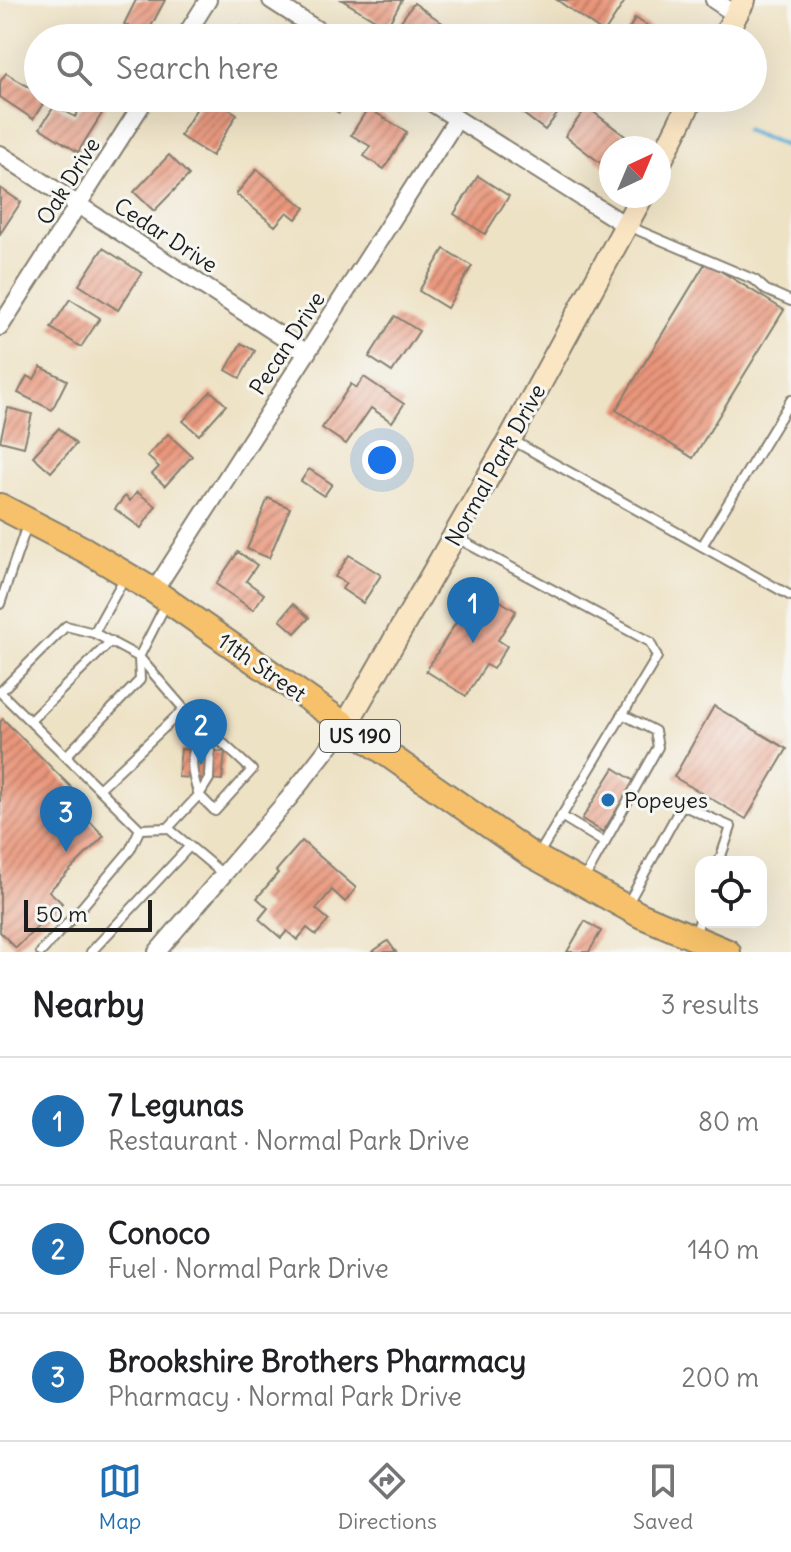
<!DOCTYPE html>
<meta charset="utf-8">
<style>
:root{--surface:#fff;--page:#f2f2f2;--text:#202124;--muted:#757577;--line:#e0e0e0;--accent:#1f6fb2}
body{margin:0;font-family:Delius,sans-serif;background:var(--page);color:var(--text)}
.controls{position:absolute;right:24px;bottom:24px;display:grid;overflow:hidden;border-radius:16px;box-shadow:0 8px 32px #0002}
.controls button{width:72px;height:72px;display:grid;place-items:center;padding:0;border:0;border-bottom:2px solid var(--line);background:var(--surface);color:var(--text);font:40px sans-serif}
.compass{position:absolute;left:599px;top:136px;width:72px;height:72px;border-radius:50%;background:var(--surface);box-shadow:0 8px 32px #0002;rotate:44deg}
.scale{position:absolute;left:24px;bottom:20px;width:128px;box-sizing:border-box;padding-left:8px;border:4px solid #1c1c1c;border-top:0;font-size:22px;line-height:28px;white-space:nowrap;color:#1c1c1c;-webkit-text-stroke:6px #f6f6f2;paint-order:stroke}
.you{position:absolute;left:382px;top:460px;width:28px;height:28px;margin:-20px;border:6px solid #fff;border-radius:50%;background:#1a73e8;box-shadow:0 0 0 12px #1a73e833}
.badge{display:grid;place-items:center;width:52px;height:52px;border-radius:50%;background:var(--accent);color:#fff;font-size:26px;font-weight:700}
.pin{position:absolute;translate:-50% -66px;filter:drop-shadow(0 2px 4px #0008)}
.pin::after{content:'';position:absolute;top:42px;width:28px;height:24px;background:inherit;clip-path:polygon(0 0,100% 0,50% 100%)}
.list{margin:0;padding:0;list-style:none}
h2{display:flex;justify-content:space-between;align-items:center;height:104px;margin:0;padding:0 32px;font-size:34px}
h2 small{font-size:26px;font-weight:400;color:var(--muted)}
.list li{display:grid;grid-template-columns:52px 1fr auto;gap:24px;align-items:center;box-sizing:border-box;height:128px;padding:0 32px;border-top:2px solid var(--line)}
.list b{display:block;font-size:30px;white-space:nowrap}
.list p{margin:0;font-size:26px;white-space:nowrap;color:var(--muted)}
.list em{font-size:26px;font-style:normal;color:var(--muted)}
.icon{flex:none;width:44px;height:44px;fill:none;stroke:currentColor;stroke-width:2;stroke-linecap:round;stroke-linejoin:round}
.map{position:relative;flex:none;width:791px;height:952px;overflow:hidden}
.search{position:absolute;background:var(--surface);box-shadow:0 8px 32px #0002;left:24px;right:24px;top:24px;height:88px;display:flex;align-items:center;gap:20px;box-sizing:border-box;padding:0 28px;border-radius:44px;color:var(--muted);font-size:30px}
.sheet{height:488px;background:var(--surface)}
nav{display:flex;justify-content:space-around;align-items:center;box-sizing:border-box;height:112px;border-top:2px solid var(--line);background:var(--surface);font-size:22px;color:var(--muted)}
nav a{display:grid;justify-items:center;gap:4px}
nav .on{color:var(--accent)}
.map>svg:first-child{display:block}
</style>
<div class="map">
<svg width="791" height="952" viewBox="0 0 791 952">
<defs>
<pattern id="building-hatch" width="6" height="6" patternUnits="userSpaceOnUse" patternTransform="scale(2)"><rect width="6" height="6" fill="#e9967b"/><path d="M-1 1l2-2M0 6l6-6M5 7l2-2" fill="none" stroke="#bc7a64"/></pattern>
</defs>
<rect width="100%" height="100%" fill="#f6f6f2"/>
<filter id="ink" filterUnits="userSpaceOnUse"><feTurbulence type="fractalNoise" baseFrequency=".0125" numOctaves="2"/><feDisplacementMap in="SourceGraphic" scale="16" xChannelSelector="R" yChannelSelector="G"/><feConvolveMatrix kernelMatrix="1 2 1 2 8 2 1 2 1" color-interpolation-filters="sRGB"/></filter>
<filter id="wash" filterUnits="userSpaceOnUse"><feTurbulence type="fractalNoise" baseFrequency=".006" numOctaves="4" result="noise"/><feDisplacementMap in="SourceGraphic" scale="32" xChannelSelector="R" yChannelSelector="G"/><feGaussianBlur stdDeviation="1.8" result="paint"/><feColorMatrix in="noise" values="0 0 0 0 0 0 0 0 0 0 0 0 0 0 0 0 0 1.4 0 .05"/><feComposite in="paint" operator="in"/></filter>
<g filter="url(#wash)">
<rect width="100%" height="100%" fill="#eee2c5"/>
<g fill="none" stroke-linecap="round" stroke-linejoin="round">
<path stroke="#5fb0da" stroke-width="5" d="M746 130 791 148"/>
</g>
<g id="blocks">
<g fill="url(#building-hatch)">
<path d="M136 0H165L146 36 124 24Z"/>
<path d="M342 0H402L387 27Z"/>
<path d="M557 0H624L625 1 604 33Z"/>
<path d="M414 3 454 31 449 38H401L393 32Z"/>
<path d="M635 18 667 38 672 30 686 38H624Z"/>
<path d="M241 26 260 38H234Z"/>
<path d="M6 73 38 93V98H47L33 119 0 97V82Z"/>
<path d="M87 98H91L106 107 78 152 40 128 55 105 75 117Z"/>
<path d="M203 98H211L237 114 212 156 180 136Z"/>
<path d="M326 98H348L339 113 323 103Z"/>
<path d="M502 98H554L564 105 545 130Z"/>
<path d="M587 107 634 143 630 148H611V171L565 136Z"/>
<path d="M368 108 407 132 384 169 364 156 370 146 351 135Z"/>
<path d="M169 155 189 175 154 211 134 192Z"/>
<path d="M257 169 305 208 296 219 287 212 275 226 236 194Z"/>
<path d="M478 176 509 196 485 234 454 214Z"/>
<path d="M0 188 21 202 0 234Z"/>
<path d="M103 248 142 273 118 310 79 285Z"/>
<path d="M444 249 472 266 447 308 419 291Z"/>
<path d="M706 262 784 310 693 458 616 410Z"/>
<path d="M70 299 100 318 81 347 51 328Z"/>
<path d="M395 316 419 331 392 372 369 357Z"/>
<path d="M241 343 255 351 240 378 226 370Z"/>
<path d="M41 367 67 380 52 410 18 393 27 376 34 379Z"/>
<path d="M364 377 404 404 392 422 371 408 346 444 322 428 351 384 356 388Z"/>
<path d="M211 391 226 405 199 435 183 421Z"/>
<path d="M8 408 32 414 24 447 0 441Z"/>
<path d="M59 428 76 444 51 472 33 456Z"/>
<path d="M168 434 192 456 165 486 152 474 159 467 147 456Z"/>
<path d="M309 469 332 484 324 496 301 481Z"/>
<path d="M137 492 156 506 141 528 115 509 125 496 130 501Z"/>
<path d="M268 498 290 508 269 558 247 549Z"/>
<path d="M238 552 257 565 246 581 264 594 253 610 216 584Z"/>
<path d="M349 555 381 575 363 603 342 589 346 583 335 577Z"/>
<path d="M478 587 516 611 498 640 507 646 493 669 486 665 466 696 426 671Z"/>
<path d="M293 604 309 618 295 633 280 620Z"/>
<path d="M714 706 787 749 746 819 674 777Z"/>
<path d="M3 719 78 794 71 802 104 836 49 891 62 903 16 948 0 932V722Z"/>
<path d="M181 749 225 752 222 780 178 777Z"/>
<path d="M614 768 634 781 603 832 582 819Z"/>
<path d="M302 841 356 888 345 902 332 890 316 909 329 920 316 935 307 928 297 940 287 931 281 938 259 919 268 908 257 898 278 873 276 871Z"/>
<path d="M585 921 601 931 589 952H567Z"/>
<path d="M388 941 396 952H372Z"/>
</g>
</g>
</g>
<g filter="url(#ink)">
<use href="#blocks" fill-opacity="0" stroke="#857f70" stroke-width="2"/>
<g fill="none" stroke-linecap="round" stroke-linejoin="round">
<g stroke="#857f70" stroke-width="12">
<g id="lane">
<path d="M628 226 755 280 766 290 791 301"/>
<path d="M512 440 791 596"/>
<path d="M455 537 650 642 657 657 537 857"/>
<path d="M702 546 791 400"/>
<path d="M126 575 94 633 139 657 167 602"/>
<path d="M0 604 28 522"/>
<path d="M139 657 184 709 203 725 210 751 209 779 199 795C188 765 191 753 203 725L252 770 215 811 199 795 168 828"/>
<path d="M0 692 140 829 168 828 223 874"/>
<path d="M0 692 66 626 94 633"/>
<path d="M30 721 111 641"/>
<path d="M67 755 140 680 139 658"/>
<path d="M100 788 184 709"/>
<path d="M561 816 605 843"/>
<path d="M583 881 658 747 655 731 622 714"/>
<path d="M628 903 682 805 731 827 719 862"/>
<path d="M695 935 701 917"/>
<path d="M41 952 77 913 130 850 140 829"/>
<path d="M91 952 189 847"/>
</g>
</g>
<g stroke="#857f70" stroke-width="20">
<g id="street">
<path d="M271 0 330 38"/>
<path d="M714 0 735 14"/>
<path d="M184 38 208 0"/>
<path d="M424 98 627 226"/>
<path d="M0 154 307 353"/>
<path d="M0 327 146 98"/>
<path d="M154 591 457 119"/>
<path d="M157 952 289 798 346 725"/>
</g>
</g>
<g stroke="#857f70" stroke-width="26">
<g id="secondary">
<path d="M723 38 744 0"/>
<path d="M659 164 692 98"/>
<path d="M346 725 510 439 642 196"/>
</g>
</g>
<g stroke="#857f70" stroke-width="28">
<path id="primary" d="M0 506 85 550 154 591 530 854 640 915 728 952"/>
</g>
<use href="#lane" stroke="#fff" stroke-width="8"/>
<use href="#street" stroke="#fff" stroke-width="16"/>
<use href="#secondary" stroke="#fbe6c4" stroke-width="22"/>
<use href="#primary" stroke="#f6c16b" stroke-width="24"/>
</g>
</g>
<circle fill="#1f6fb2" stroke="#f6f6f2" stroke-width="3" cx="608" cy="800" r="8"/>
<g text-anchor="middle" stroke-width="6" stroke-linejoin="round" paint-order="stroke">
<rect fill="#f6f6f2" stroke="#5d5d5c" stroke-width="2" x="320" y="720" width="80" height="32" rx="6"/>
<g font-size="20" font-weight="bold" fill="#1c1c1c">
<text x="360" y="743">US 190</text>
</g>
<g font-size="22" fill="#1c1c1c" stroke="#f6f6f2">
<text transform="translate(68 181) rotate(-58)" y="8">Oak Drive</text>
<text transform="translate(166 235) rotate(33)" y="8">Cedar Drive</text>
<text transform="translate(287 343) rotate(-57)" y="8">Pecan Drive</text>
<text transform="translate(495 465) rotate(-61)" y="8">Normal Park Drive</text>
<text transform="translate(262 667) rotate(35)" y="8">11th Street</text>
</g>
<g font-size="22" fill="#1c1c1c" stroke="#f6f6f2" text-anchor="start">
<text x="624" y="808">Popeyes</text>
</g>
</g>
</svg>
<div class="controls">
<button><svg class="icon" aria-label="locate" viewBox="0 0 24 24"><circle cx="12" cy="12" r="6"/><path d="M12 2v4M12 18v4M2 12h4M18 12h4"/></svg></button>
</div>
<svg class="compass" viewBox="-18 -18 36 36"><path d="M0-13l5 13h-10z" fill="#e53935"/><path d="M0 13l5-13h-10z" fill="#757577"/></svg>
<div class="scale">50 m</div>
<div class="you"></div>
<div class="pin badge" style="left:473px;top:643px">1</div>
<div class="pin badge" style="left:201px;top:765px">2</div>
<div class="pin badge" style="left:66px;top:852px">3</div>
<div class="search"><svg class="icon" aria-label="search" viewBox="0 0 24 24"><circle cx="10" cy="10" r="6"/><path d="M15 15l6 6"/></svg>Search here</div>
</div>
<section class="sheet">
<h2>Nearby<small>3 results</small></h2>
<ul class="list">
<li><span class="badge">1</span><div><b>7 Legunas</b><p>Restaurant · Normal Park Drive</p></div><em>80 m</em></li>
<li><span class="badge">2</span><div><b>Conoco</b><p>Fuel · Normal Park Drive</p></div><em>140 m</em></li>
<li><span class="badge">3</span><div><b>Brookshire Brothers Pharmacy</b><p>Pharmacy · Normal Park Drive</p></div><em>200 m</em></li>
</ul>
</section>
<nav>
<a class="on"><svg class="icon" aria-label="map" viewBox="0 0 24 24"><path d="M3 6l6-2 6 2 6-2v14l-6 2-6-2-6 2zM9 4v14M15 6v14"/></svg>Map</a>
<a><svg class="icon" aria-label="directions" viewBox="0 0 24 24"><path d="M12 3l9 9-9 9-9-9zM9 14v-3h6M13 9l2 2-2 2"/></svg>Directions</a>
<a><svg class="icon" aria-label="saved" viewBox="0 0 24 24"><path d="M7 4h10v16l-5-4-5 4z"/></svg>Saved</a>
</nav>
